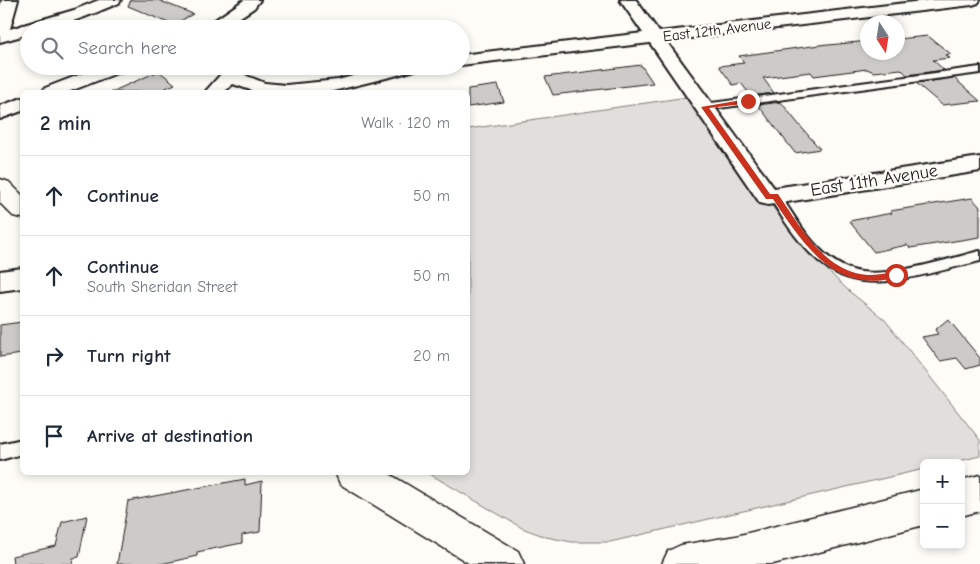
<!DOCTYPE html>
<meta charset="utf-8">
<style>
:root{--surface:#fff;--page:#f2f2f3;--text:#1f2937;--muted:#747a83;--line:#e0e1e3}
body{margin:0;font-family:"Comic Neue",sans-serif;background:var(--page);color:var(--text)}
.controls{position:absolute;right:15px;bottom:15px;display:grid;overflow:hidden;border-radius:8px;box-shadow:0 2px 8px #0003}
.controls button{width:45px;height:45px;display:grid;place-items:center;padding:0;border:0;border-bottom:1px solid var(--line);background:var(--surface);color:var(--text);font:25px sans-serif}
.compass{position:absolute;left:860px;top:15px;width:45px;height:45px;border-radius:50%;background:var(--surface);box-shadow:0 2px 8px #0003;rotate:168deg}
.stop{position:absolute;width:15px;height:15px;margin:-11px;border:4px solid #c8321e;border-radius:50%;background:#fff}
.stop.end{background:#c8321e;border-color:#fff;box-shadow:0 1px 5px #0008}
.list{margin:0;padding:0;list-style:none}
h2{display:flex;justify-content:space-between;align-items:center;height:65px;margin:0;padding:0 20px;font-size:21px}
h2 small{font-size:16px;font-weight:400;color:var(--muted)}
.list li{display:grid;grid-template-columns:32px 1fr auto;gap:15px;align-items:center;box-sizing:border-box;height:80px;padding:0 20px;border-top:1px solid var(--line)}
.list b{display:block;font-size:19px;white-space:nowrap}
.list p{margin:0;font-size:16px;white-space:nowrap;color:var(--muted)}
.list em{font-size:16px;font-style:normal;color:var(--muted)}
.icon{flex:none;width:28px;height:28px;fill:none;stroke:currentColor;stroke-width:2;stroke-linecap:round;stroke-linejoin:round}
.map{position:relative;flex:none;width:980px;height:564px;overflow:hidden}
.search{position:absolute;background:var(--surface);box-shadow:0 2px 8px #0003;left:20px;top:20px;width:450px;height:55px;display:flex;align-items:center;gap:12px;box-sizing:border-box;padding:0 18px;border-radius:28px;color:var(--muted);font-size:19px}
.panel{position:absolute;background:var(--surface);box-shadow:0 2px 8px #0003;left:20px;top:90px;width:450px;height:385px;border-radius:8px}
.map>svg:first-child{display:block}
</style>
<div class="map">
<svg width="980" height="564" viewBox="0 0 980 564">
<rect width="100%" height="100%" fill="#fdfcf7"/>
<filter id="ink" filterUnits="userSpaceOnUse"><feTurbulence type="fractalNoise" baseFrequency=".02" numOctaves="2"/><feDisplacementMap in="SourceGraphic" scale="10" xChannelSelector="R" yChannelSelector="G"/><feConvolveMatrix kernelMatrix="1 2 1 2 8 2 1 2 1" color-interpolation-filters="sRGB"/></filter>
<g filter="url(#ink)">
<path fill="#e0dfdb" stroke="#7e7e7c" d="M687 97 757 200 772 206 802 246 849 291 885 320 980 440V456L951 463H924V469L610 542H572L546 537 522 528 428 473 468 472V129Z"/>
<g fill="#cccbc8" stroke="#1c1c1c">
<path d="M131 0H158L193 14 173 25 128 6Z"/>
<path d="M928 36 951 54 945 55 950 58 933 60 944 70 907 75 901 69 874 72 867 69 814 76 811 72 763 78 774 93 751 96 741 83 733 85 719 66 744 63 739 56 827 44 829 45 868 41V52H898V39Z"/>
<path d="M641 65 653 83 553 95 545 77Z"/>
<path d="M159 71 175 84 157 92H111Z"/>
<path d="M954 78 980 101 942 105 916 83Z"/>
<path d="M498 85 504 102 468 107V89Z"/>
<path d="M781 102 796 121 820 149 795 153 758 105Z"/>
<path d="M972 198 980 207V237L910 248 907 245 874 252 849 221 892 213 890 211Z"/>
<path d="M948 319 980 358V365L966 369 957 358 940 361 922 337 938 334 935 330Z"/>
<path d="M22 322V354L0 357V325Z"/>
<path d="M245 479V485L262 481 260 532 242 535V543L197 552V556L161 564H117L128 501Z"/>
<path d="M87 516 79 557 73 558 72 564H13L12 556 56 546 62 522Z"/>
</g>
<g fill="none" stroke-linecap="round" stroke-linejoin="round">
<g stroke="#1c1c1c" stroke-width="4">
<g id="service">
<path d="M980 67V73L704 110 699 107 704 104Z"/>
<path d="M775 192 779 193C797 221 818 259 852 270 884 280 947 259 980 251V261C870 288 834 307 769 196Z"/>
<path d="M22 439V454L0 460V444Z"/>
</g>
</g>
<g stroke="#1c1c1c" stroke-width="4">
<g id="minor">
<path d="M2 0H18L10 29 74 10 99 0H121L119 3C90 15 60 29 29 29V34L0 42V7Z"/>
<path d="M244 0H260L254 8 222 29H202Z"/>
<path d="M620 0H636L659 32 931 0H980L978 3 972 5 666 41 774 188 980 157V171L768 205 760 203 650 43 461 65V55L643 33Z"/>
<path d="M102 66H128L125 70 68 92H43L45 88Z"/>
<path d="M213 66H233L247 76 265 83 286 85 338 80 389 66H418L415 70 394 76 329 92H256L233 84 224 92H205L221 74Z"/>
<path d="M22 98V111L0 119V106Z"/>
<path d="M22 268V288L0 291V271Z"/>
</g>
</g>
<g stroke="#1c1c1c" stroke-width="3">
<g id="tertiary">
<path d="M0 179 9 182 22 195V218L13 216 0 203Z"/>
<path d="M335 472H386L518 551 524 564H470L340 484Z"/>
<path d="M980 475V511L961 516V480Z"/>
<path d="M924 489V525L773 564H662L668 551 681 545 736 536Z"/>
</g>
</g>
<use href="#service" fill="#fdfcf7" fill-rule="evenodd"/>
<use href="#minor" fill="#fdfcf7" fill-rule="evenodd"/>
<use href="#tertiary" fill="#fdfcf7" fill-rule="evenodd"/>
</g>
</g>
<path fill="#c8321e" d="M748 99 750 100V103L709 108 770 194H778C799 225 825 273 868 275 877 275 887 273 896 272L898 273V277C835 295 803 244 773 199H766L701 107Z"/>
<g text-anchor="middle" stroke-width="5" stroke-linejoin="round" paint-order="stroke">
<g font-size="15" fill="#1c1c1c" stroke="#fdfcf7">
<text transform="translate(717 30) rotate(-7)" y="5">East 12th Avenue</text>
</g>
<g font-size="18" fill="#1c1c1c" stroke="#fdfcf7">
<text transform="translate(874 180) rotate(-9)" y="6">East 11th Avenue</text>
</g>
</g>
</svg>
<div class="controls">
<button>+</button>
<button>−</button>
</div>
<svg class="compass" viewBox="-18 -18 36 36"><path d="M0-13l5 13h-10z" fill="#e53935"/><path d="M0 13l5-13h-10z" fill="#747a83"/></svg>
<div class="stop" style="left:896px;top:275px"></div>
<div class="stop end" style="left:748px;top:101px"></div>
<div class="search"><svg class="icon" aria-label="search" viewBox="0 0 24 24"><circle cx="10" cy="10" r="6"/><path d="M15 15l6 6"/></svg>Search here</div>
<section class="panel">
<h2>2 min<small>Walk · 120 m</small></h2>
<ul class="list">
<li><svg class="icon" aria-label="ahead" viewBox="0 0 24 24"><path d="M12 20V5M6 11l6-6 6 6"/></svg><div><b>Continue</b></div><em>50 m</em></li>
<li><svg class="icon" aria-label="ahead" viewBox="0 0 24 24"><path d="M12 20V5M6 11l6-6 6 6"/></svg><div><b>Continue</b><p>South Sheridan Street</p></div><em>50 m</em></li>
<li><svg class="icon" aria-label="right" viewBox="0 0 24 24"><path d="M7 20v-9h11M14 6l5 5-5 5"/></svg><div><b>Turn right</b></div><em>20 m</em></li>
<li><svg class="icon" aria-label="arrive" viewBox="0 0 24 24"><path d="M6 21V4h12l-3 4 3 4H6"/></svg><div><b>Arrive at destination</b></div></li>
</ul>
</section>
</div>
